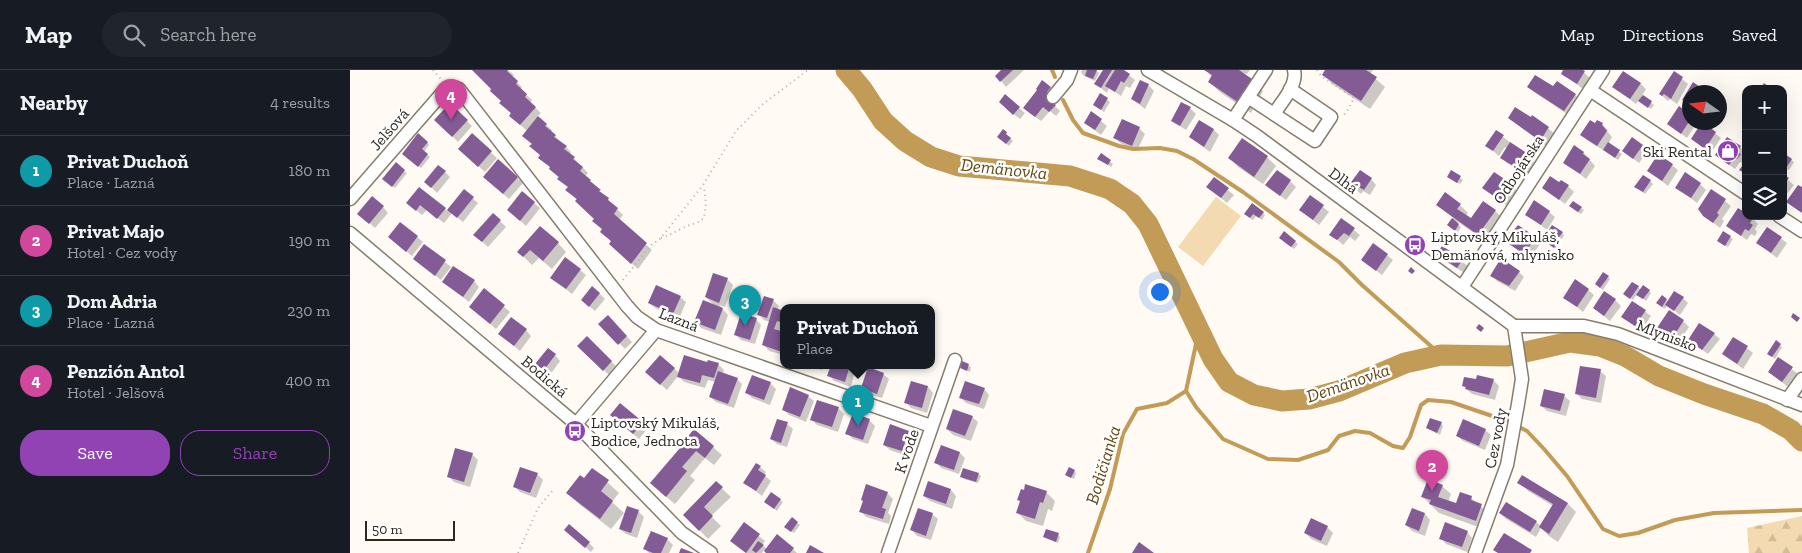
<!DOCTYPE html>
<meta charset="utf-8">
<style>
:root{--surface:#171b24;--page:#20242c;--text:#f1f3f6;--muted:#9ea1a6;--line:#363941;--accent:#9243b3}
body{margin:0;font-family:"Zilla Slab",serif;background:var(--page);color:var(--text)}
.controls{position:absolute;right:15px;top:15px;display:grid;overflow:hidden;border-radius:10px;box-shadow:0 5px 20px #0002}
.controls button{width:45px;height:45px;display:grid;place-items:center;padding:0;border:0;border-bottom:1px solid var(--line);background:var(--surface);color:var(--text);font:25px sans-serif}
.compass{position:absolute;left:1332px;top:15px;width:45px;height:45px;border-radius:50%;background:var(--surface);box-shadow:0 5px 20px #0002;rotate:284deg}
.scale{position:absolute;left:15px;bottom:12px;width:90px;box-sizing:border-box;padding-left:5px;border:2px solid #2d2922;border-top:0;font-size:14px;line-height:18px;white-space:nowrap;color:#2d2922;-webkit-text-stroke:4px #fff;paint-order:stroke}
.you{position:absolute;left:809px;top:221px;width:18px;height:18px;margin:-12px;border:4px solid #fff;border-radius:50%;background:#1a73e8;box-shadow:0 0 0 8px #1a73e833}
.badge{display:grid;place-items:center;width:32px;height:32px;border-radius:50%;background:var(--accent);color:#fff;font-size:16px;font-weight:700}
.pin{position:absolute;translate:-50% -41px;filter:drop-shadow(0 1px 2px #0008)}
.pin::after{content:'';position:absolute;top:26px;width:18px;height:15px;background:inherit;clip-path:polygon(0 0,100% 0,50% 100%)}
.popup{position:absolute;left:430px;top:234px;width:155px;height:65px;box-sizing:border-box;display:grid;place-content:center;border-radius:10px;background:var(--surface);filter:drop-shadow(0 1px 4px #0005);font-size:16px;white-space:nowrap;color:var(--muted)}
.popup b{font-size:19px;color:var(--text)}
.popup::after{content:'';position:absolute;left:50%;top:100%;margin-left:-10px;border:10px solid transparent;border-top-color:var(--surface)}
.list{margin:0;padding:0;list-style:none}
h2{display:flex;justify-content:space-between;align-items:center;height:65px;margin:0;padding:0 20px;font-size:21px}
h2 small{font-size:16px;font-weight:400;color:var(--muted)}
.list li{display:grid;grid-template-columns:32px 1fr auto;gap:15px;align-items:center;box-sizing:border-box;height:70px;padding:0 20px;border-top:1px solid var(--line)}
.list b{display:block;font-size:19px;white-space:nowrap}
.list p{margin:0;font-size:16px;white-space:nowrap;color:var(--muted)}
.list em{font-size:16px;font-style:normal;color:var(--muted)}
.actions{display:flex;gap:10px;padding:15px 20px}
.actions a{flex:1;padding:11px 0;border:1px solid var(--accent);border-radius:20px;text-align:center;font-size:18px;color:var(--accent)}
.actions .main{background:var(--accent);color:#fff}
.icon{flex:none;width:28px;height:28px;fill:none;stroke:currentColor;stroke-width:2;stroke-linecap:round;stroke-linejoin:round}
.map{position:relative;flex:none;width:1452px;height:483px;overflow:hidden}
header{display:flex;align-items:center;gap:30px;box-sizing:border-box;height:70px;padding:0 25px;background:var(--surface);border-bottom:1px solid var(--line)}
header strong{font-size:24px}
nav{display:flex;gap:28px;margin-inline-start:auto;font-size:18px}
.search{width:350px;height:45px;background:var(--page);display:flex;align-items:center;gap:12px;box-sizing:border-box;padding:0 18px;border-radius:28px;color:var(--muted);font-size:19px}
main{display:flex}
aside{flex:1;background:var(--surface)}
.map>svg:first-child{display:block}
</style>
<header>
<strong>Map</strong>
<div class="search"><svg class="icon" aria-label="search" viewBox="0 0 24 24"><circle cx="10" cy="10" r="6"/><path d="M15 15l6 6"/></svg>Search here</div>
<nav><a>Map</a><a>Directions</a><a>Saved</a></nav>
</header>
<main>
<aside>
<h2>Nearby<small>4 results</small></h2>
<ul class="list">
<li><span class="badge" style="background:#0f9aa8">1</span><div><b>Privat Duchoň</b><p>Place · Lazná</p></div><em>180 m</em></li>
<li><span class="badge" style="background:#d1479c">2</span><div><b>Privat Majo</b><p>Hotel · Cez vody</p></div><em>190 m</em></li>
<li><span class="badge" style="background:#0f9aa8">3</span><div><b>Dom Adria</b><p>Place · Lazná</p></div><em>230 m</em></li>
<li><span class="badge" style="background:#d1479c">4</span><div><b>Penzión Antol</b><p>Hotel · Jelšová</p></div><em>400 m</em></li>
</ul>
<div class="actions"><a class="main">Save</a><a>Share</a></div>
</aside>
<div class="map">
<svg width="1452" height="483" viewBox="0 0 1452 483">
<defs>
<pattern id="forest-firs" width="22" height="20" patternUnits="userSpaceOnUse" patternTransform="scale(1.25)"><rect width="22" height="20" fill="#f4dab0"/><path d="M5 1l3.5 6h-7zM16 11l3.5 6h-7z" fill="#d2bb97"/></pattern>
</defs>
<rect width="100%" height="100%" fill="#fffbf4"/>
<path fill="url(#forest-firs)" d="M1452 446V483H1399L1397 458Z"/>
<path fill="#f4dab0" d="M866 127 891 146 853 196 828 177Z"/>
<g fill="#0003">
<path d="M123 0H158L164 5 162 7 172 17 171 20 182 30 180 33 191 43 187 47 202 60 201 62 221 82 220 84 238 103 235 107 273 145 269 150 302 180 288 199 266 179 253 160 243 151 245 149 217 120 219 118 200 99 201 98 183 74 177 61 166 51 143 19Z"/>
<path d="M653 0H674L656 17 651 11Z"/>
<path d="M732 0H746L749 3 745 11 733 5 731 2Z"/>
<path d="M754 0H772L785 10 780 18 776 16 771 26 759 18 757 23 746 14Z"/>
<path d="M856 0H900L897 4 891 3 902 10 913 21 901 43 871 23 859 12 862 7Z"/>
<path d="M977 0H1023L1020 4 1035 17 1020 39 982 14 974 5Z"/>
<path d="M1214 0H1231L1240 8 1233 19 1212 3Z"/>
<path d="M1325 3 1338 14 1327 34 1320 29 1318 31 1310 24Z"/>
<path d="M1291 14 1296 19 1292 26 1304 35 1301 39 1289 30 1286 34 1263 17Z"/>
<path d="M1344 14 1355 22H1340V36L1333 29Z"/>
<path d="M798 15 804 21 795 39 782 29Z"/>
<path d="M1178 17 1203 18 1225 25 1230 30 1220 46 1184 22Z"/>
<path d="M700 18 705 24 702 33 710 41 706 46 700 41 691 51 680 43Z"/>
<path d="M751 25 760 32 754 42 745 35Z"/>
<path d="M100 35 122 56 108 72 86 50Z"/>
<path d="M656 38H669L675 43 670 49Z"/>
<path d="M840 38 846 44 836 60 822 51Z"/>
<path d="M741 43 757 56 751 65 735 53Z"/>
<path d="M1340 45V52H1347L1337 68 1318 54Z"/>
<path d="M1159 47 1181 49 1183 47 1204 63 1196 76Z"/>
<path d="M849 51 864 60 869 65 860 82 840 67Z"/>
<path d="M1245 54H1252L1258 60 1257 61 1262 67 1258 74 1272 84 1268 90 1254 79 1253 80 1237 70 1232 65Z"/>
<path d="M1353 54 1371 68 1361 83 1343 69Z"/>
<path d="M789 58 795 64 787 81 770 73 765 68Z"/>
<path d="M653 61 663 71 659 76 651 69Z"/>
<path d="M1147 62 1184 92 1176 105 1157 93 1151 87 1157 79 1155 77 1149 86 1137 76Z"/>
<path d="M122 65 147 88 135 102 115 84Z"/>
<path d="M893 70 917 87 926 96 913 114 888 97 880 88Z"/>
<path d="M77 72 79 75 74 82 80 87 71 98 56 86Z"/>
<path d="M1292 76 1298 81 1289 93 1273 81Z"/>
<path d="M1390 77 1396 83 1393 88 1396 91V105L1391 100 1395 94 1390 92 1385 99 1372 90Z"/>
<path d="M1234 83 1245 96 1236 109 1215 92Z"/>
<path d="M751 85 763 94 761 97 749 89Z"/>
<path d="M1436 86 1444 92 1439 100 1433 97Z"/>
<path d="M149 91 173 113 159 129 140 112Z"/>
<path d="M1322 95 1328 100 1318 116 1299 101Z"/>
<path d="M54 101 57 103 45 118 34 109Z"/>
<path d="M95 102 100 107 87 123 81 117Z"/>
<path d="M1102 102 1113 110 1110 114 1101 109Z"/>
<path d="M1433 106 1444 115 1433 129Z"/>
<path d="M864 109 884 125 877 133 858 117Z"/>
<path d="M1021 109 1026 115 1020 125 1013 121 1011 124 1001 115Z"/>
<path d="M940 111 946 117 936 130 922 120Z"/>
<path d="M1300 111 1303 114 1295 124 1286 117Z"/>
<path d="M1209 114 1218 116 1224 122 1215 134 1194 118Z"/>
<path d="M1350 114 1356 120 1347 133 1326 117Z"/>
<path d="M1161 115 1167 121 1157 136 1133 118Z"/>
<path d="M1361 120 1381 136 1372 149 1374 151 1370 158 1353 145Z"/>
<path d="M114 121 128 133 113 152 102 143 94 153 77 140 72 145 58 133 95 139 98 141Z"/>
<path d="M172 123 190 138 176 156 164 145Z"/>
<path d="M960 126 979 142 969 155 950 140Z"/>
<path d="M1223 133 1234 140 1231 144 1223 139Z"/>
<path d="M1087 135H1110L1118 143 1116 146 1121 150 1145 141 1154 149 1137 172 1108 152 1107 153 1111 157 1108 162 1101 158 1098 155 1103 148Z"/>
<path d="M33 137 38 143 25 158 15 149Z"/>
<path d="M1199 142 1205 147 1197 160 1177 145Z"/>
<path d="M913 143 915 145 912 150 906 146 903 150 895 144Z"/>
<path d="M143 144 156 157 138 177 125 165Z"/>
<path d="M1396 146 1403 149 1408 154 1405 159 1407 162 1405 166 1401 164 1397 170 1378 156Z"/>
<path d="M991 150 1010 165 1005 171 1000 167 993 175 981 164Z"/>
<path d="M50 153 73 172 62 186 39 167Z"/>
<path d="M1418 159 1437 173 1427 188 1408 173Z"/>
<path d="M1202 163H1212L1214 165 1212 169Z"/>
<path d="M1374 163 1383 169 1378 177 1371 173Z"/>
<path d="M1198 167 1210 176 1207 179 1198 173Z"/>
<path d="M1185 168 1190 174 1180 189 1157 172Z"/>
<path d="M933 171 945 172 948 174 944 179Z"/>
<path d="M208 173 216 182 202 199 189 188 182 195 169 182Z"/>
<path d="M1024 175 1043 190 1032 205 1012 190Z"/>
<path d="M75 176 101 197 91 210 65 189Z"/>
<path d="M1092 177 1118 196 1113 202 1093 190 1087 184Z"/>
<path d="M230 200 236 205 222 224 202 208Z"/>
<path d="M1169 202 1174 207 1165 221 1147 211 1141 205Z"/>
<path d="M1258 207 1260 209 1253 220 1249 217Z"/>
<path d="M377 209 383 215 375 237 369 235 378 245 371 265 351 258 346 252 365 236 356 227Z"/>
<path d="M124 211 129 217 119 232 93 212Z"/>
<path d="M1288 217 1291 220 1299 221 1301 223 1296 231 1287 224 1283 230 1277 226Z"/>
<path d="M135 220 160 242 146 259 126 242Z"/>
<path d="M1238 220 1244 225 1233 242 1215 227Z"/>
<path d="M249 223 255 229 245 241 238 235Z"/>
<path d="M330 227 336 232 329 249 305 238 299 233Z"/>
<path d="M1333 228 1338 233 1330 245 1317 235 1315 239 1310 236 1316 230 1319 232Z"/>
<path d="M423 230 429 236 427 240 434 242V256L432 255 430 262 434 263V285L419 281 414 275 420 252 414 250 409 245Z"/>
<path d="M1265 230 1271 236 1260 251 1244 238Z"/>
<path d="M1282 232 1301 246 1291 261 1273 247Z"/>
<path d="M258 247 282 272 275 279 250 254Z"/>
<path d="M406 249 411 255 405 274 391 270 385 264Z"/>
<path d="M1333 251 1339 257 1328 273 1308 258Z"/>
<path d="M176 260 181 266 170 281 150 264Z"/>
<path d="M1364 264 1370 269 1358 284 1339 270Z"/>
<path d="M237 268 267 297 259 305 229 276Z"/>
<path d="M1384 268 1403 283 1393 299 1373 283Z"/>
<path d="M1430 275 1432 277 1425 289 1421 286Z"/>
<path d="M205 285 210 291 200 305 187 294Z"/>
<path d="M1428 289 1448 304 1438 317 1419 302Z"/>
<path d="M613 293 621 297 620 302 612 298Z"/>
<path d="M358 294H368L374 300 373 303 387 309 392 314 384 338 366 332 360 326 366 312 358 310 355 318 334 312 328 306 317 320 302 307 324 298 330 304Z"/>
<path d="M454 295H473L472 300Z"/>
<path d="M483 295H500L505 300 501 317 484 311 479 305Z"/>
<path d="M1250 301 1256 306 1251 333 1232 329 1226 323Z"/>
<path d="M533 304 539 309 532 328 518 324 512 318Z"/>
<path d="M1143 310 1149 316 1145 330 1122 324 1113 316Z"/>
<path d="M562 312 578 317 583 323 577 343 561 338 556 332Z"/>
<path d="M420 313 426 319 420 335 402 328 397 323Z"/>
<path d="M634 319 639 325 634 339 616 333 610 327Z"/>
<path d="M458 326 464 331 456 352 439 345 433 339Z"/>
<path d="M1214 326 1220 331 1216 346 1197 341 1191 336Z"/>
<path d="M488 338 494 344 488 362 467 355 462 350Z"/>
<path d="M622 347 628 352 621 371 603 365 597 359Z"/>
<path d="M267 350 292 353 297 359 289 369Z"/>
<path d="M519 350 525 356 518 374 503 369 497 363Z"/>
<path d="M1091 353 1093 356 1090 365 1077 358Z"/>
<path d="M437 354 443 359 437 377 427 374 421 369Z"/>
<path d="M1135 360 1141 365 1135 380 1113 371 1107 366Z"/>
<path d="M558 362 564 367 557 386 540 380 534 375Z"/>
<path d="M338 372 363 377 372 385 364 395 355 388 340 406 345 410 325 434 310 422Z"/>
<path d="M610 383 615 388 609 404 591 398 586 392Z"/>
<path d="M122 384 128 390 120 417 104 412 98 406Z"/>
<path d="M410 397 416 402 414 405 421 411 412 426 395 413Z"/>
<path d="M243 399 269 423 262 432 274 443 261 459 229 434 218 423 234 410Z"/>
<path d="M724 401 726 403 724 409 717 405Z"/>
<path d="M187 404 193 410 186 428 170 422 164 416Z"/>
<path d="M628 404 631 406 628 413 614 409 612 406Z"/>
<path d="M1169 412 1218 434 1226 442 1208 472 1199 466 1191 458 1186 467 1156 449 1150 443 1186 452 1191 456 1203 436 1178 421Z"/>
<path d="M366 413 381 427 361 446 371 456 358 469 335 445Z"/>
<path d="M1092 416 1101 424 1098 432 1107 435 1121 428 1140 444 1134 459 1089 443 1072 426Z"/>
<path d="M601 420 606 426 602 439 580 431 574 426Z"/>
<path d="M696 422 705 431 702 441 698 439 693 456 676 451 668 443Z"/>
<path d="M422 423 433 432 427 441 418 434Z"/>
<path d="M537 423 543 429 538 443 541 446 539 454 516 447 511 441 514 432Z"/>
<path d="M1062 440 1075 444 1080 450 1075 466 1062 461 1056 455Z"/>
<path d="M288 441 294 447 287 468 276 464 270 459Z"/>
<path d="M582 444 588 449 581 470 567 466 562 460Z"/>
<path d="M442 449 450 455 444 463 438 459Z"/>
<path d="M394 454 415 471 412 475 417 479H443L447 483H417L414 480 412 483H396L387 476Z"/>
<path d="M977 457 983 463 977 476 961 469 956 463Z"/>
<path d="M1117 462 1122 468 1117 482 1096 474 1091 468Z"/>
<path d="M708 464 710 467 708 473 694 467Z"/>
<path d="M221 465 239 473 244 478 241 482Z"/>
<path d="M317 469 323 475 319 483H299L294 478Z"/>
</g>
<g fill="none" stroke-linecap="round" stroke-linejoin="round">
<g stroke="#c29b57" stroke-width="4">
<path d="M702 0 705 7"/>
<path d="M713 30 723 50 733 63 769 76 783 79 810 78 827 81 843 89 893 122 989 192 1012 215 1091 285"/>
<path d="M836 321 846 337 873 369 918 389 948 390 978 380 989 366 1005 361 1020 363 1043 376 1053 378 1060 367 1071 335 1078 330 1101 332 1157 351 1177 361 1194 379 1217 406 1253 459 1269 466 1288 463 1325 450 1364 443 1452 440"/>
<path d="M738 483 760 419 773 364 787 339 817 333 836 321 849 260"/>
</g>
<path stroke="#c29b57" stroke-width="21" d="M496 0 512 19 533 51 555 71 581 87 609 96 720 106 760 119 782 134 798 154 863 289 879 312 904 325 932 331 959 329 989 321 1055 293 1091 285 1157 286 1220 272 1250 276 1275 286 1309 306 1354 324 1413 344 1441 360 1452 371"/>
</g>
<g fill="#835c96">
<path d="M122 0H158L157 1 168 11 166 14 177 24 175 27 186 37 170 55 159 46 161 43 149 33 151 31 140 21 141 19Z"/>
<path d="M651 0H663L650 12 645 6Z"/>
<path d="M737 0H747L743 9 735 6Z"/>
<path d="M753 0H762L751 18 744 14Z"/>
<path d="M765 0H774L780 4 774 13 771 11 765 22 755 16Z"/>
<path d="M854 0H889L902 9 889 33 858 12 862 5Z"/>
<path d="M975 0H1016L1027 7 1011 31 972 5Z"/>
<path d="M1213 0H1233L1235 1 1227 14 1211 4Z"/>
<path d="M1273 1 1291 13 1280 29 1262 17Z"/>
<path d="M1324 1 1333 7 1321 29 1314 24 1312 26 1309 24Z"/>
<path d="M1185 5 1203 16 1207 11 1226 24 1214 41 1177 17Z"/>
<path d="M692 10 701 17 697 22 700 24 697 27 706 35 699 42 693 37 685 47 673 38 687 20 686 19Z"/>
<path d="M790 10 799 14 790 34 781 29Z"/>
<path d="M1343 12 1353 19 1350 22H1340V35L1332 30Z"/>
<path d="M1414 13 1422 19H1410Z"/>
<path d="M750 23 758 28 751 40 743 35Z"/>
<path d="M655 24 670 37 663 45 649 32Z"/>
<path d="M1293 25 1302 31 1298 38 1288 31Z"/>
<path d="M831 32 841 37 830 56 821 51Z"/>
<path d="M100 33 118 50 102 67 84 50Z"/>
<path d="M1329 36 1340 44V50L1331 64 1317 54Z"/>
<path d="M1165 37 1181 47 1182 45 1199 57 1190 71 1158 48Z"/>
<path d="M741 41 752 49 745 60 734 53Z"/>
<path d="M188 46 197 54 195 56 206 65 204 67 217 76 214 79 225 87 223 89 233 97 230 101 241 110 240 111 251 120 249 121 259 128 258 130 268 138 264 144 297 173 281 194 259 174 261 171 250 162 252 159 242 151 244 149 225 131 227 129 215 120 218 117 207 109 209 107 199 99 200 97 188 88 190 85 179 76 182 74 172 66Z"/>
<path d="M772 49 790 57 782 76 763 68Z"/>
<path d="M849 50 864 59 854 77 839 67Z"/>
<path d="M1240 50 1245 53 1247 50 1253 53 1252 55 1257 61 1247 76 1230 65Z"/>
<path d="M1352 52 1366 62 1355 79 1341 69Z"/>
<path d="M653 59 657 62 656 64 661 68 656 74 647 67Z"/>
<path d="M1146 60 1154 65 1143 81 1135 76Z"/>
<path d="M68 63 78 72 72 79 78 84 68 97 52 84Z"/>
<path d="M122 63 142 81 128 97 108 79Z"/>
<path d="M1282 67 1293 75 1283 89 1272 81Z"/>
<path d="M1377 67 1391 76 1387 82 1391 84 1387 89 1384 87 1379 95 1365 85Z"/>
<path d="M892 68 918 86 904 107 878 88Z"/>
<path d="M1160 72 1180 85 1170 100 1150 88Z"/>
<path d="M1258 72 1270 80 1265 88 1253 80Z"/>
<path d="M1224 75 1234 82 1233 84 1240 89 1230 104 1213 93Z"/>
<path d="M751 83 761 90 758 95 747 89Z"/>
<path d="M1308 84 1323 94 1312 111 1297 101Z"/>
<path d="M1435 84 1442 89 1436 98 1433 97V87Z"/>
<path d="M148 89 168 107 153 124 133 107Z"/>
<path d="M1396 91V104L1389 100Z"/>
<path d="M46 92 55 100 42 117 32 109Z"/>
<path d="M88 95 96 101 81 118 74 112Z"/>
<path d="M927 100 941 110 930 126 915 115Z"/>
<path d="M1010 100 1022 108 1014 120 1007 116 1005 119 999 115Z"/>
<path d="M1101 100 1111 106 1107 113 1097 107Z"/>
<path d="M1144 102 1162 114 1151 131 1132 118Z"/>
<path d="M1335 102 1351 113 1341 128 1325 118Z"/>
<path d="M1433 104 1439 108 1433 116Z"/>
<path d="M1293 105 1301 110 1293 122 1284 117Z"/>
<path d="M1200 106 1209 112 1211 110 1219 115 1209 130 1192 118Z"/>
<path d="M864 107 879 118 871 128 856 117Z"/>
<path d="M1448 115 1452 117V143L1436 132Z"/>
<path d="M69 117 96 138 87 149 70 135 66 141 56 133Z"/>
<path d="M114 119 124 127 107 148 97 140Z"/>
<path d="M1361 119 1376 129 1367 143 1369 145 1363 153 1353 146 1348 139Z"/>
<path d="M172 121 185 132 170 151 157 140Z"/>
<path d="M1095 122 1111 134 1107 139 1121 148 1133 131 1146 140 1128 165 1086 135Z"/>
<path d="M960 125 974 135 963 150 949 140Z"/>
<path d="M22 126 34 136 19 154 7 144Z"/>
<path d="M1184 130 1200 141 1191 155 1175 145Z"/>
<path d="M1223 131 1232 137 1228 142 1219 136Z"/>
<path d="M902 133 914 142 909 148 903 144 900 148 894 144Z"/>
<path d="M1388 138 1396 143V146L1403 148 1400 153 1403 155 1399 161 1395 159 1391 166 1376 156Z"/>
<path d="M143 143 151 150 132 172 123 165Z"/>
<path d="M991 148 1005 158 999 166 994 163 987 170 979 165Z"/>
<path d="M1102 148 1109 154 1105 161 1097 155Z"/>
<path d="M50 152 68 166 56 182 38 167Z"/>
<path d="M1168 155 1186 167 1174 184 1156 172 1158 169 1156 168 1161 160 1163 161Z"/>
<path d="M1202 155 1213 162 1209 167 1198 161Z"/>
<path d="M190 156 209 172 193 191 180 180 173 187 167 182Z"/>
<path d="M1417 157 1432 167 1421 183 1406 173Z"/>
<path d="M934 161 946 171 941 177 929 168Z"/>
<path d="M1373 161 1381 166 1375 176 1367 171Z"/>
<path d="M1198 165 1208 172 1204 178 1194 171Z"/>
<path d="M1023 173 1038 184 1026 201 1011 190Z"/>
<path d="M74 174 96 190 85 206 63 189Z"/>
<path d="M1092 176 1113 189 1107 198 1086 184Z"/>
<path d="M215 187 231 199 216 219 200 208Z"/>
<path d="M1151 188 1170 201 1159 216 1140 206Z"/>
<path d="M103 196 125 210 113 227 92 212Z"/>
<path d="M1061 197 1065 201 1062 204 1058 201Z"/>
<path d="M1253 202 1259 206 1250 218 1245 214Z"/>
<path d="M363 203 378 208 369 233 355 227Z"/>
<path d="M1225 209 1239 219 1227 237 1213 228Z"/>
<path d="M1282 212 1289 216 1280 229 1273 224Z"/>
<path d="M306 215 331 226 323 244 298 233Z"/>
<path d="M1293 215 1300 220 1293 229 1286 225Z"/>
<path d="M242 216 250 223 239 237 231 230Z"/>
<path d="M134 218 155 235 140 254 119 237Z"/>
<path d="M1254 221 1266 229 1254 246 1243 238Z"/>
<path d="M1324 221 1334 227 1324 241 1315 235Z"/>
<path d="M1312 225 1317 229 1312 237 1306 233Z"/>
<path d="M414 226 424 229 417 248 407 245Z"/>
<path d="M353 230 373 238 365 260 344 252Z"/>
<path d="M1282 231 1296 240 1285 256 1271 247Z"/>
<path d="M423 237 434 241V253L427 251 424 259 434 262V276L432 282 412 275Z"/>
<path d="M1319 240 1334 250 1322 269 1307 258Z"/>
<path d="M391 243 407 248 400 270 384 265Z"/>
<path d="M1443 243 1450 248 1447 252 1441 247Z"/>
<path d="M258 245 277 266 268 275 248 254Z"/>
<path d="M161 247 177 259 164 276 148 264Z"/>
<path d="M1349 253 1365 263 1352 280 1338 270Z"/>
<path d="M1129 254 1134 258 1131 262 1126 258Z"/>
<path d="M237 266 262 291 253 301 227 276Z"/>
<path d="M1383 267 1398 276 1387 294 1372 284Z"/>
<path d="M1426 270 1431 274 1422 287 1417 284Z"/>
<path d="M198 278 206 284 194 300 185 294Z"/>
<path d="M310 285 325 298 310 315 295 302Z"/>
<path d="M334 285 357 292 358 290 369 293 364 308 352 305 350 313 327 307Z"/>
<path d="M1428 287 1443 297 1432 312 1418 302Z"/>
<path d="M612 291 619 294 617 301 610 298Z"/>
<path d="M481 295H500L495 312 477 306Z"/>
<path d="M1230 296 1251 299 1246 328 1225 324Z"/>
<path d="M518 297 534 303 527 324 511 318Z"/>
<path d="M368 301 388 308 378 334 359 327Z"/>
<path d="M402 305 421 312 414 330 395 323Z"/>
<path d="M1127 305 1144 309 1139 325 1115 319 1116 317 1112 316 1114 307 1126 309Z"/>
<path d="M561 311 578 316 572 338 554 333Z"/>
<path d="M615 311 635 318 629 334 609 328Z"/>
<path d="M440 317 459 325 450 347 432 340Z"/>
<path d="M1194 319 1215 324 1210 341 1190 336Z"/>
<path d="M467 330 489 337 482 357 460 350Z"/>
<path d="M270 333 293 352 283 364 260 345Z"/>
<path d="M603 339 623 346 615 366 596 359Z"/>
<path d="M503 343 520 349 513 370 495 364Z"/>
<path d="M1080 348 1092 352 1087 363 1076 358Z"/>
<path d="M427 349 438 352 431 373 420 369Z"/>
<path d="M1113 349 1136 359 1129 376 1106 366Z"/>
<path d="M540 354 559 361 552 381 533 375Z"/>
<path d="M344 359 364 376 355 388 346 381 332 397 337 401 316 427 300 413 336 371 335 370Z"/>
<path d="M591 375 610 382 604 400 584 393Z"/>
<path d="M105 378 123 383 114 412 97 407Z"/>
<path d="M406 393 411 396 408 400 416 405 406 421 393 413Z"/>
<path d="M170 397 188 403 180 423 163 417Z"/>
<path d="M719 397 725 400 721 408 715 405Z"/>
<path d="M242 398 259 410 251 421 263 431 250 449 216 423 230 405 234 408Z"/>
<path d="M613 398 629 403 626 412 610 407Z"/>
<path d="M1172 405 1218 433 1199 464 1189 457 1203 434 1167 413Z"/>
<path d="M1078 409 1093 415 1088 427 1106 433 1110 422 1122 426 1121 430 1132 434 1126 451 1079 434 1081 430 1071 427Z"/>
<path d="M366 411 373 417 354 437 363 446 349 461 333 445Z"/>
<path d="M578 411 601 419 596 434 573 426Z"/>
<path d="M516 414 538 422 532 438 536 439 533 449 509 442 513 431 511 430Z"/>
<path d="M675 414 697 421 693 433 690 432 685 449 666 443 670 431 667 430 671 419 674 420Z"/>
<path d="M421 422 431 429 424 439 414 432Z"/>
<path d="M1156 432 1187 451 1180 462 1149 443Z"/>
<path d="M277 436 289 440 281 463 269 459Z"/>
<path d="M568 438 583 443 576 466 560 460Z"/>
<path d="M1062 438 1075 443 1069 461 1055 455Z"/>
<path d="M442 447 448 452 441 462 434 457Z"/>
<path d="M961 448 978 456 971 471 954 463Z"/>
<path d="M394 452 410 464 396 483 380 471Z"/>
<path d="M1095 452 1118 461 1112 477 1089 469Z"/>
<path d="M219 454 240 472 235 478 214 460Z"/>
<path d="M696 459 709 463 706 472 693 467Z"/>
<path d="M301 461 318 468 311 483H303L293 479Z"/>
<path d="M1154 463 1182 480 1180 483H1148L1143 480Z"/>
<path d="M427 464 444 478 440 483H416L414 481Z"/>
<path d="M408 471 414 475 406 483 402 480Z"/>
<path d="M789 472 804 483H782Z"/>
<path d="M460 475 474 483H456Z"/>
<path d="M331 478 344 483H329Z"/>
</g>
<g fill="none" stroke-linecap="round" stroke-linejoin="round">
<g stroke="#857c6d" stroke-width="15">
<g id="minor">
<path d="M798 0 883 50 907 66 1164 256"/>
<path d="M1240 20 1396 124"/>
<path d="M703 27 717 10 721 0"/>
<path d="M898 27 965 71 981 47 940 19"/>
<path d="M924 44C932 31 948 15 944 0"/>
<path d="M883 50 916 0"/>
<path d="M0 129 94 21C99 16 103 16 109 19L277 236 287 247 306 260 581 356"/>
<path d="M1429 146 1452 161"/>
<path d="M0 163 226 354 332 463 361 483"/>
<path d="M1112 217 1253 0"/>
<path d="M1164 256H1234L1268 264 1452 335"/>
<path d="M1437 330 1452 309"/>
<path d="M226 354 306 260"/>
<path d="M538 483 605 290"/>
<path d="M1125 483 1157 395 1168 334 1172 309 1164 256"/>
</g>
</g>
<g stroke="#b4b0a9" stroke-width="2" stroke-dasharray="1 4" stroke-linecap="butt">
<path d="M83 0 91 9"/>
<path d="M967 0 971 6 1004 28 999 38 994 45"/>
<path d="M311 168C320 165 323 163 331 159 339 154 346 155 354 148L356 134 354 116"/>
<path d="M273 210 300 176 311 168 353 115 386 61 413 34 458 0"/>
<path d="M168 483 188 438 204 419"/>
</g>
<use href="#minor" stroke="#fff" stroke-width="12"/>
</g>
<defs>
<g id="shop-disc" transform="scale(1.125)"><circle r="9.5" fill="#9243b3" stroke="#fff"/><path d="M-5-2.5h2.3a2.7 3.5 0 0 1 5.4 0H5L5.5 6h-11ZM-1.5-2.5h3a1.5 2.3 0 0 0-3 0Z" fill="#fff"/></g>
<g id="bus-disc" transform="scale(1.125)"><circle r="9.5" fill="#9243b3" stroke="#fff"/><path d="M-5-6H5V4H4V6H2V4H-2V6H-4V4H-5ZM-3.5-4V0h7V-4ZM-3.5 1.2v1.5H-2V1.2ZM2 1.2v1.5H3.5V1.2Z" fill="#fff"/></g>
</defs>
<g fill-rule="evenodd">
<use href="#shop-disc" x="1378" y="81"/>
<use href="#bus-disc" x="1065" y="175"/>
<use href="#bus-disc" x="225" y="361"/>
</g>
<g text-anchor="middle" stroke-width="5" stroke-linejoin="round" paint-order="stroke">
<g font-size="16" fill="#2d2922" stroke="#fff">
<text transform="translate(39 59) rotate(-49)" y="6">Jelšová</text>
<text transform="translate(1168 99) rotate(-57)" y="6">Odbojárska</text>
<text transform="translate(994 110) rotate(37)" y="6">Dlhá</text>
<text transform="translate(329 249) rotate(21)" y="6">Lazná</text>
<text transform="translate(1317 265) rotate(21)" y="6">Mlynisko</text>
<text transform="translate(195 306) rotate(40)" y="6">Bodická</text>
<text transform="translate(1145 368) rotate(-79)" y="6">Cez vody</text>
<text transform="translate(556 381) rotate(-71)" y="6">K vode</text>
</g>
<g font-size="16" fill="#2d2922" stroke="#fff" text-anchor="start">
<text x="1362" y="87" text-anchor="end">Ski Rental</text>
<text x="1081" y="172">Liptovský Mikuláš,<tspan x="1081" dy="18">Demänová, mlynisko</tspan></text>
<text x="241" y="358">Liptovský Mikuláš,<tspan x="241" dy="18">Bodice, Jednota</tspan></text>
</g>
<g font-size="18" font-style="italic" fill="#614610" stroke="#fff">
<text transform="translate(654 99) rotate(6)" y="6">Demänovka</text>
<text transform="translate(998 313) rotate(-19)" y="6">Demänovka</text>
<text transform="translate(753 395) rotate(-73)" y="6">Bodičianka</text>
</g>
</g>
</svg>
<div class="controls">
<button>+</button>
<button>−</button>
<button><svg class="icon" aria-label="layers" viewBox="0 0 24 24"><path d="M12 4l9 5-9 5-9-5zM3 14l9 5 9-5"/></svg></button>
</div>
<svg class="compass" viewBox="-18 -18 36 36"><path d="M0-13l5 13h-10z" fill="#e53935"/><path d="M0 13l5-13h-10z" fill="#9ea1a6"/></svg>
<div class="scale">50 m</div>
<div class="you"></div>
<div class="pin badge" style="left:508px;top:356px;background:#0f9aa8">1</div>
<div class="popup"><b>Privat Duchoň</b>Place</div>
<div class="pin badge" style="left:1082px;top:421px;background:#d1479c">2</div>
<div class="pin badge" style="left:395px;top:256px;background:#0f9aa8">3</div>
<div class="pin badge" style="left:101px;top:50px;background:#d1479c">4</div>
</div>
</main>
